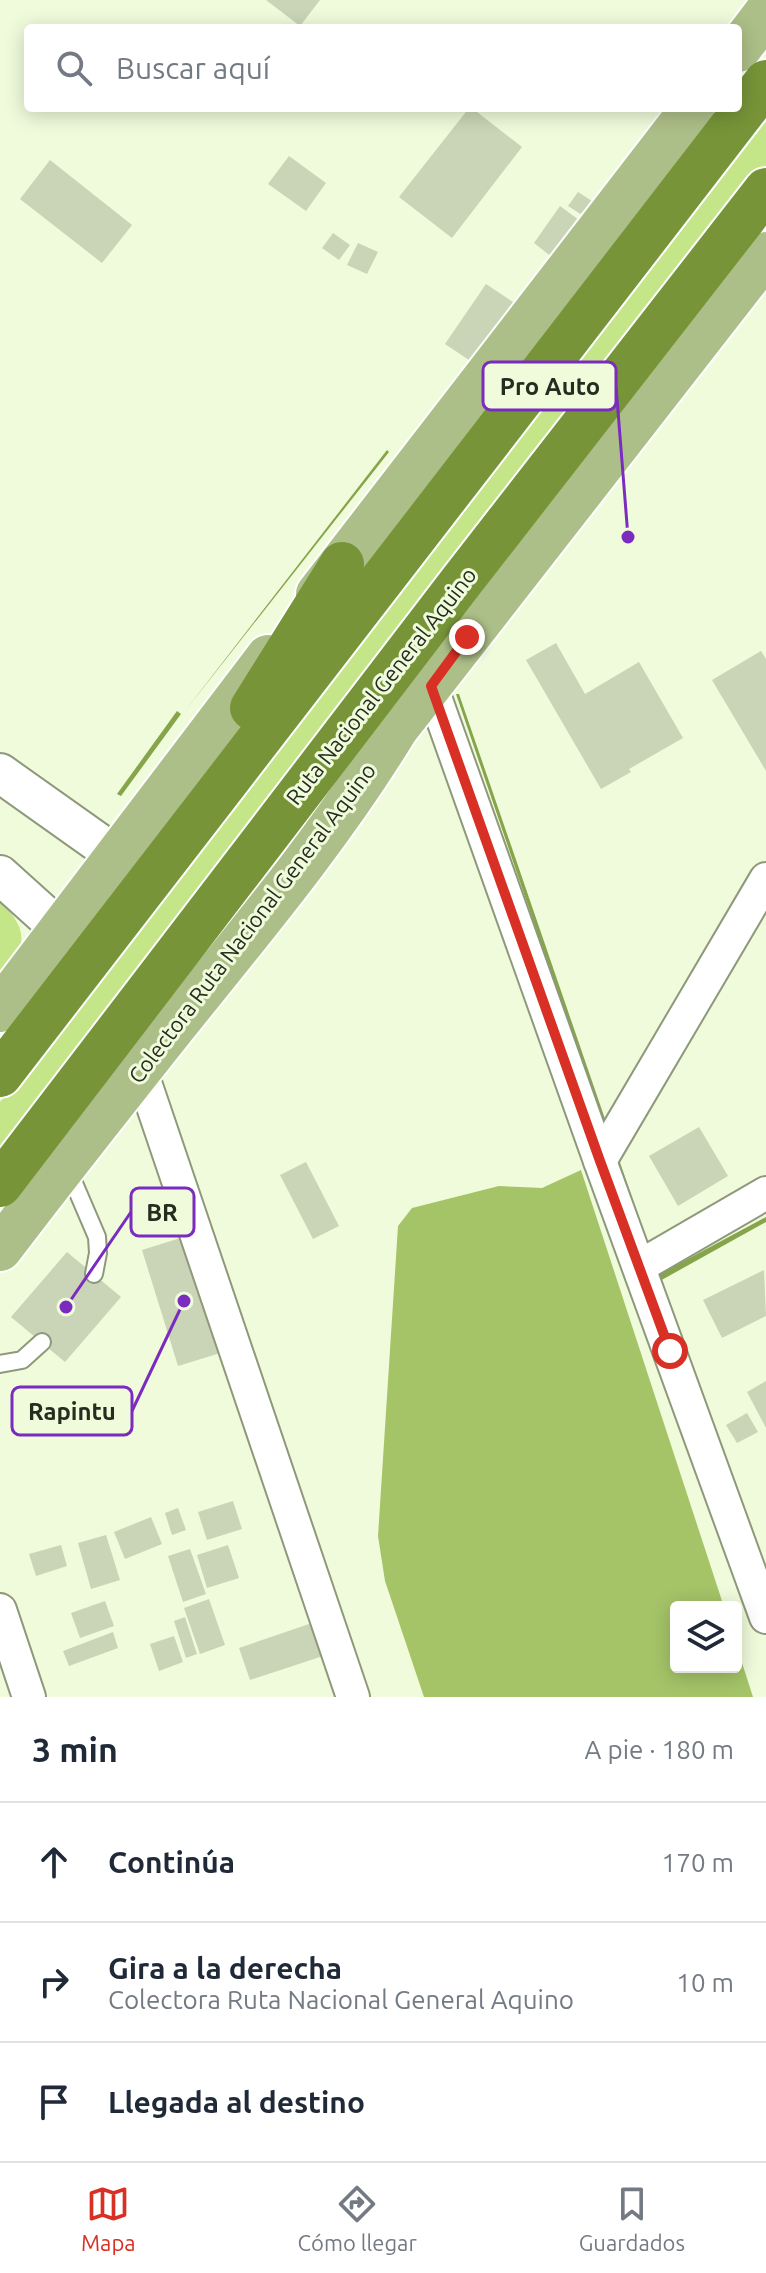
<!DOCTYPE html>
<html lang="es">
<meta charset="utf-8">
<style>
:root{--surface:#fff;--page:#f6f6f7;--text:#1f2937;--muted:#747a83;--line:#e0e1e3;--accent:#d93025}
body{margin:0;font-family:Ubuntu,sans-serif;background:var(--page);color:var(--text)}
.controls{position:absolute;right:24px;bottom:24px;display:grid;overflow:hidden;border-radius:8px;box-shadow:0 4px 20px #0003}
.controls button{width:72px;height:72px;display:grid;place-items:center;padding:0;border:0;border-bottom:2px solid var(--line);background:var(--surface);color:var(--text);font:40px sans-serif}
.stop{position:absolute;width:24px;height:24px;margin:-18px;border:6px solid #d93025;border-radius:50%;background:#fff}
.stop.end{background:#d93025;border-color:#fff;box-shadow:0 2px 8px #0008}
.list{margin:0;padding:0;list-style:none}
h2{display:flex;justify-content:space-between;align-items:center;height:104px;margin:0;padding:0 32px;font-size:34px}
h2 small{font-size:26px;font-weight:400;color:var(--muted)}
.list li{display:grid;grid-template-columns:52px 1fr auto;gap:24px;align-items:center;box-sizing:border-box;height:120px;padding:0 32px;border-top:2px solid var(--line)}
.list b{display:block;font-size:30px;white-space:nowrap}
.list p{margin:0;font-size:26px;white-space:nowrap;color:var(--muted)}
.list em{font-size:26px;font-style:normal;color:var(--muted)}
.icon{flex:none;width:44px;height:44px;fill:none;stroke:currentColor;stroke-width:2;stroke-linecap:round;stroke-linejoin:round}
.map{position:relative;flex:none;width:766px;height:1697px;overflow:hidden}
.search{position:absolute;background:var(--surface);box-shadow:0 4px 20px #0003;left:24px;right:24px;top:24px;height:88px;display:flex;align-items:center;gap:20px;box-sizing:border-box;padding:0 28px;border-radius:8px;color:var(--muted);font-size:30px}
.sheet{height:464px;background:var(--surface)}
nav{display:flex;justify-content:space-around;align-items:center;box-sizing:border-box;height:112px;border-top:2px solid var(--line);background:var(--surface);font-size:22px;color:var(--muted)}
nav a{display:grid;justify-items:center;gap:4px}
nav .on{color:var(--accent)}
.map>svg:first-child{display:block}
</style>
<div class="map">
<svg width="766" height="1697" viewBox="0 0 766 1697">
<rect width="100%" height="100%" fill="#effbdb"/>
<g fill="#c5e589">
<path d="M766 113V167L0 1155V1102L295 716Z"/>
<path d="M0 901C36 937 20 949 0 987Z"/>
</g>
<path fill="#a5c468" d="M581 1170 724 1607H676V1667H736V1644L753 1697H424L385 1581 378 1536 398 1226 412 1208 499 1186 542 1188Z"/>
<g fill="#86a449">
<path d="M387 450 389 452 185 711Z"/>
<path d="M456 694H459L649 1247 645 1249Z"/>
<path d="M177 711 181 714 121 796 117 794Z"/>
<path d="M766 1217V1222L658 1282 656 1276Z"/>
</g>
<g fill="#c9d5b6">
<path d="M266 0H320L300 26Z"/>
<path d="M469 108H472L522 147 452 238 399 197Z"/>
<path d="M289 156 326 183 306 211 268 184Z"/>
<path d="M50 160 132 225 102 263 20 199Z"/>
<path d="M578 192 592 201 582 215 568 206Z"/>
<path d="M560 206 579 220 552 257 534 243Z"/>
<path d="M333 233 350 245 339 260 322 248Z"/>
<path d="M358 243 378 252 367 274 347 265Z"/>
<path d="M486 284 516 304 475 364 445 344Z"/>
<path d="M556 643 585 694 639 662 683 738 629 769 631 772 601 789 526 660Z"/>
<path d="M761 651 766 659V771L712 680Z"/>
<path d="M699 1127 728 1176 678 1206 649 1156Z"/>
<path d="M306 1162 339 1226 313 1239 280 1175Z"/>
<path d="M190 1235 227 1351 178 1366 142 1250Z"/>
<path d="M67 1252 121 1297 65 1362 11 1317Z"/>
<path d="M764 1270 766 1316 722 1338 703 1300Z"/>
<path d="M766 1381V1428L747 1392Z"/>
<path d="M747 1413 758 1432 737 1443 726 1425Z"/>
<path d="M233 1501 242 1529 207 1540 198 1512Z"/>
<path d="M178 1508 186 1530 172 1535 165 1513Z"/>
<path d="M151 1517 162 1544 125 1559 114 1532Z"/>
<path d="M106 1535 120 1580 91 1589 78 1543Z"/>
<path d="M61 1545 67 1566 36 1576 29 1554Z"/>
<path d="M228 1545 239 1578 207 1588 197 1555Z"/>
<path d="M190 1549 206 1594 183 1602 168 1556Z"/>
<path d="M209 1599 225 1645 200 1654 184 1608Z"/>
<path d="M105 1601 114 1626 80 1638 71 1613Z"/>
<path d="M185 1617 197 1654 186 1658 174 1621Z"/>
<path d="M312 1623 323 1656 250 1680 239 1648Z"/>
<path d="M113 1632 118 1648 69 1666 63 1651Z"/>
<path d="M174 1636 183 1662 159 1671 150 1644Z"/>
</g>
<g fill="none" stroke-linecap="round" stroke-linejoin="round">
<g stroke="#8e997c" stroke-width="20">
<g id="service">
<path d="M67 1167 97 1237 98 1253 94 1274"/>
<path d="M0 1364 22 1360 42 1342"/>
</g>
</g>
<g stroke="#8e997c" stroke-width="36">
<g id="minor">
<path d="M431 686 600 1161 766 1617"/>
<path d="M141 1071 353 1697"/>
<path d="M600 1161 766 879"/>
<path d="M640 1266 766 1193"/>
<path d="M0 1610 29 1697"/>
</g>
</g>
<g stroke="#8e997c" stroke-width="42">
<g id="tertiary">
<path d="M0 773 117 856"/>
<path d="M0 875 61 930"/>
</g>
</g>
<g stroke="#fff" stroke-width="48">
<g id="primary">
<path d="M738 50 766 13"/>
<path d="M318 594 693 108"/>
<path d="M0 1010 268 657"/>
<path d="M0 1249C56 1175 114 1102 172 1029 250 932 331 836 396 729L766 254"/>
</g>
</g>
<g stroke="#fff" stroke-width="48">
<g id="motorway">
<path d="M252 708 342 564"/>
<path d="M0 1075 766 82"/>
<path d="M0 1185 461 582 766 190"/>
</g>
</g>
<use href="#service" stroke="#fff" stroke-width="16"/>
<use href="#minor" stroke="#fff" stroke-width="32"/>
<use href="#tertiary" stroke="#fff" stroke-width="38"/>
<use href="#primary" stroke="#adbf88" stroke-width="44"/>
<use href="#motorway" stroke="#779438" stroke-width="44"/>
</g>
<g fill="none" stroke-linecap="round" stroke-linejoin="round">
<path stroke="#d93025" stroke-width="10" d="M467 637 431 686 600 1161 670 1351"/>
</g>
<g text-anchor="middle" stroke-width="6" stroke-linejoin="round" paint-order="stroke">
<g font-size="22" fill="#272c20" stroke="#effbdb">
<text transform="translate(381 686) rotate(-52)" y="8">Ruta Nacional General Aquino</text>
<text transform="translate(252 923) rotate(-53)" y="8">Colectora Ruta Nacional General Aquino</text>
</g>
</g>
<path fill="none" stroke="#7b2cbf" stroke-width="3" d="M628 537L616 386M66 1307L131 1212M184 1301L132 1411"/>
<g fill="#7b2cbf" stroke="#effbdb" stroke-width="3">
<circle cx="628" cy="537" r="8"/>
<circle cx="66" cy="1307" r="8"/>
<circle cx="184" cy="1301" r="8"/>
</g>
<g fill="#effbdb" stroke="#7b2cbf" stroke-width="3">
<rect x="483" y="362" width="133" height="48" rx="8"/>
<rect x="131" y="1188" width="63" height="48" rx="8"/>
<rect x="12" y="1387" width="120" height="48" rx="8"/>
</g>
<g font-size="24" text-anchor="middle" font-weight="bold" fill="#272c20">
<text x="550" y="395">Pro Auto</text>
<text x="162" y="1221">BR</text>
<text x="72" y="1420">Rapintu</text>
</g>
</svg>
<div class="controls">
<button><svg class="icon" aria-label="layers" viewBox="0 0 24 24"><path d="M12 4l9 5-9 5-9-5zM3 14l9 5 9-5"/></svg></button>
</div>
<div class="stop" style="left:670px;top:1351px"></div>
<div class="stop end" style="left:467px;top:637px"></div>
<div class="search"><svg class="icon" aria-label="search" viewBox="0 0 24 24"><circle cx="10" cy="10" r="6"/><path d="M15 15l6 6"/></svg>Buscar aquí</div>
</div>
<section class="sheet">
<h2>3 min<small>A pie · 180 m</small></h2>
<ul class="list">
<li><svg class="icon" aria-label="ahead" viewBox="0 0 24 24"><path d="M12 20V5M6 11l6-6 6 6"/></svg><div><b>Continúa</b></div><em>170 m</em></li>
<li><svg class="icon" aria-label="right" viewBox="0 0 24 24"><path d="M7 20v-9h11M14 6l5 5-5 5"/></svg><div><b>Gira a la derecha</b><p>Colectora Ruta Nacional General Aquino</p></div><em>10 m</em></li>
<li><svg class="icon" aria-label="arrive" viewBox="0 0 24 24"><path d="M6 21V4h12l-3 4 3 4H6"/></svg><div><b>Llegada al destino</b></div></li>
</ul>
</section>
<nav>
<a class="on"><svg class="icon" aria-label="map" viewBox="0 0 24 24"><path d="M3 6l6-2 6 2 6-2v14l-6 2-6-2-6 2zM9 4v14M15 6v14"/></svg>Mapa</a>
<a><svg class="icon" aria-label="directions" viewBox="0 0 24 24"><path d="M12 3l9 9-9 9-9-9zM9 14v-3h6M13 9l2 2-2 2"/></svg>Cómo llegar</a>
<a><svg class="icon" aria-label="saved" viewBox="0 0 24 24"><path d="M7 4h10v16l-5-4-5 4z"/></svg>Guardados</a>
</nav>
